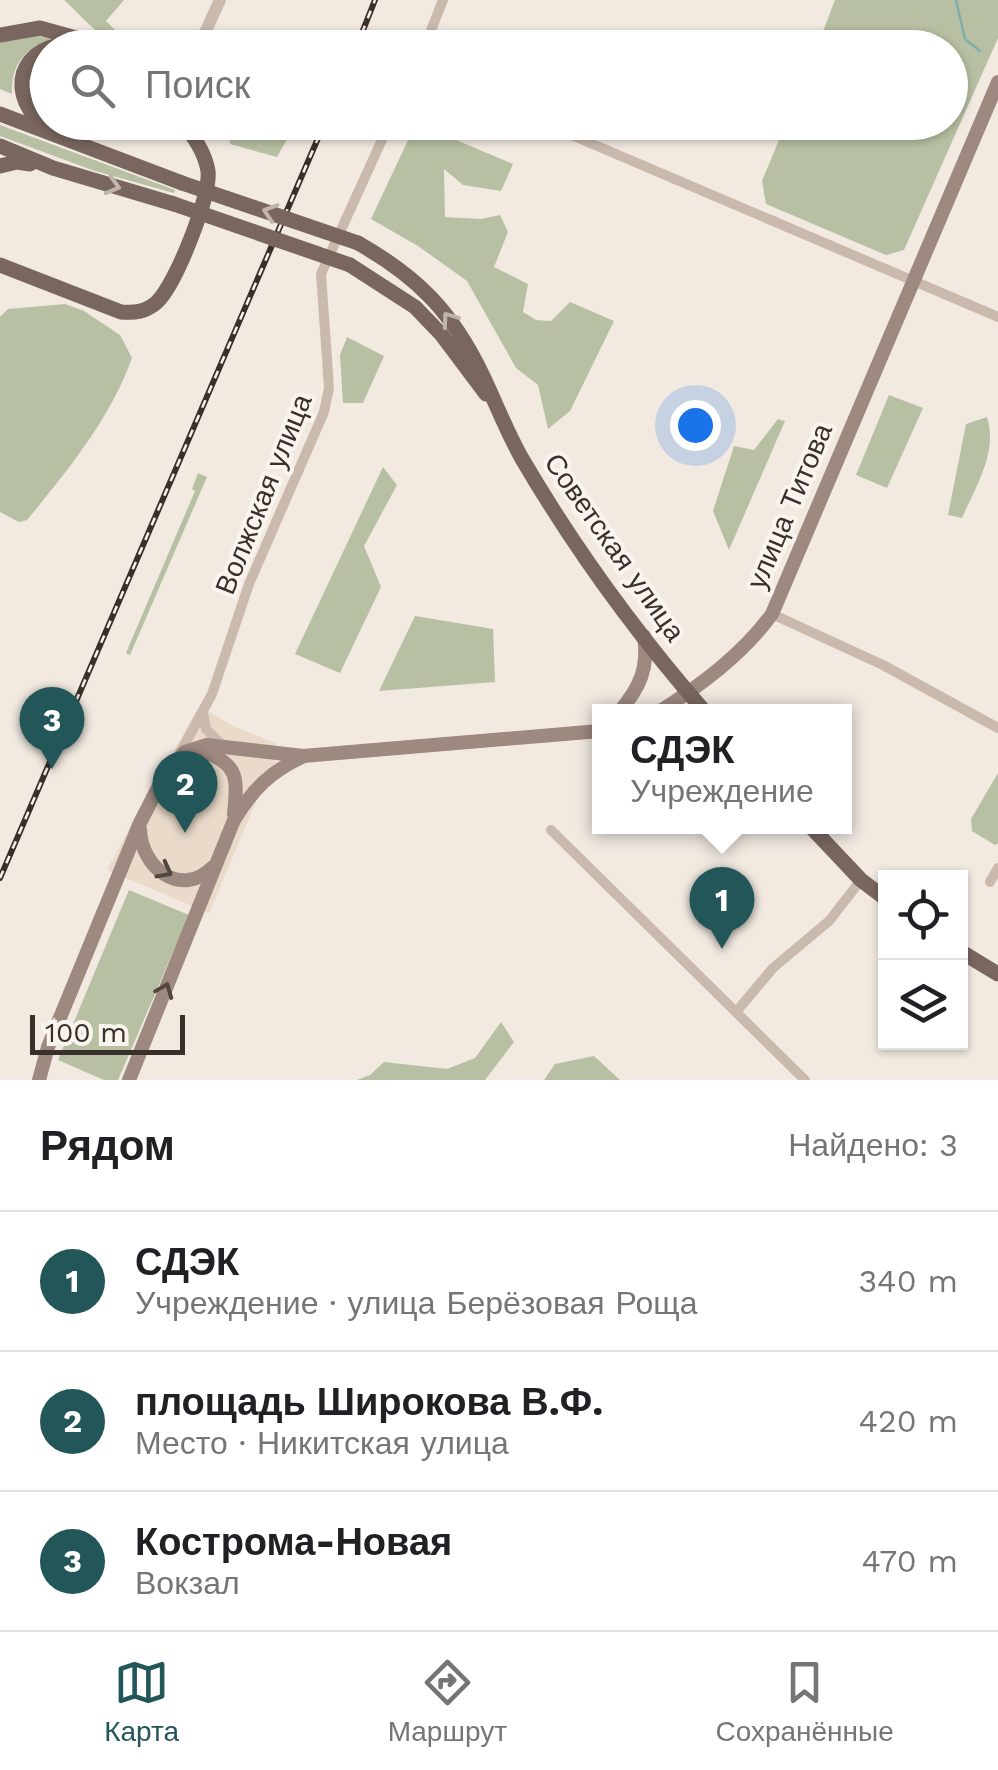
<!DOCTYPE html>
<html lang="ru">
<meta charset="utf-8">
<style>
:root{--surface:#fff;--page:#f6f6f6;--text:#202124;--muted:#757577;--line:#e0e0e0;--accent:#235658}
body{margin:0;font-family:"Work Sans",sans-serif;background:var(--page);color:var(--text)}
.controls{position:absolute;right:30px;bottom:30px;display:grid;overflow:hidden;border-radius:0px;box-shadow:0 2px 8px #0004}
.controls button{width:90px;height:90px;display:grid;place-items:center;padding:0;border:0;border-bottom:2px solid var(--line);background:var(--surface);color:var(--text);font:50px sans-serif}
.scale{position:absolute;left:30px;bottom:25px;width:155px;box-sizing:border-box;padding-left:10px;border:5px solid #392f2b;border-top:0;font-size:28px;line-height:35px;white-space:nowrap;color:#392f2b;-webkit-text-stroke:8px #faf4ee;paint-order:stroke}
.you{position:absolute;left:695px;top:425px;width:35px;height:35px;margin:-25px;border:8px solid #fff;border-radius:50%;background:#1a73e8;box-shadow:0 0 0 15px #1a73e833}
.badge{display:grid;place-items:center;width:65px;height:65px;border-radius:50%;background:var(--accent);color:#fff;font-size:32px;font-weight:700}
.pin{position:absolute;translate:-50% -82px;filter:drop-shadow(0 2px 5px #0008)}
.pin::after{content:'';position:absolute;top:52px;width:35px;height:30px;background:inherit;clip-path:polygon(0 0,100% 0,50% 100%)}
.popup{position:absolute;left:592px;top:704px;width:260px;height:130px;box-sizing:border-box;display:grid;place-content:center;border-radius:0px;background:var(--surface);filter:drop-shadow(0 2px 8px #0005);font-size:32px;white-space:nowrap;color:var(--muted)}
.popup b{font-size:38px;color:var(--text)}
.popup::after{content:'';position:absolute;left:50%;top:100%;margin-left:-20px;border:20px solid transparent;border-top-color:var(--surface)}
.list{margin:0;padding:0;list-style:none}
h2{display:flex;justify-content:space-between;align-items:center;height:130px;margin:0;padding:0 40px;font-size:42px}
h2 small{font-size:32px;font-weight:400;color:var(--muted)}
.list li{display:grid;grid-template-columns:65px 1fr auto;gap:30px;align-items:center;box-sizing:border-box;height:140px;padding:0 40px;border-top:2px solid var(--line)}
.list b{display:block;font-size:38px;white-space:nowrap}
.list p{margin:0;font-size:32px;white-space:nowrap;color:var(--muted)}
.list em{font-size:32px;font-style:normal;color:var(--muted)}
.icon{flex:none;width:55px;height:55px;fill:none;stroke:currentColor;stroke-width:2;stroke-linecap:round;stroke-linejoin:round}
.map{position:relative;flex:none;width:998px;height:1080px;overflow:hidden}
.search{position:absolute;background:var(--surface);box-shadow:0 2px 8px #0004;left:30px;right:30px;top:30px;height:110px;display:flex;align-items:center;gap:25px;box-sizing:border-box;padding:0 35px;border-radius:55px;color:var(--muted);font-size:38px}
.sheet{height:550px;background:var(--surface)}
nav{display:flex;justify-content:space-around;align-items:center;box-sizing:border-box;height:140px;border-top:2px solid var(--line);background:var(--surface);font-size:28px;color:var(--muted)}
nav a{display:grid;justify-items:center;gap:5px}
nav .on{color:var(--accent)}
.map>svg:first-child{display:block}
</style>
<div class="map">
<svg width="998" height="1080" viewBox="0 0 998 1080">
<rect width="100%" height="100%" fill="#f2eae1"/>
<g fill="#b7c0a2">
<path d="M64 0H124L106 21 132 47C107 48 82 16 64 0Z"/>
<path d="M835 0H998V38L904 250 886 255 766 204 762 181 786 123 950 122V48L817 47Z"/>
<path d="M34 35 52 39C25 48 11 64 12 94L0 89V40Z"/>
<path d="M227 123V122L296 123 277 157 230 144Z"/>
<path d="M416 123 513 164 501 191 463 185 444 169 445 217 481 219 500 215 508 232 494 267 528 284 523 312 536 320 551 321 570 302 614 321 570 411 548 429 538 385 516 368 467 281 418 246 371 219Z"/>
<path d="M0 125 175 190 174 193 95 171 0 136Z"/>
<path d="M65 304 84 311 120 335 132 358C110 419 68 470 27 520L19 522 0 512V317L8 309Z"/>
<path d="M347 337 384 356 363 403H343L340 355Z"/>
<path d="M889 395 923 408 887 488 856 475Z"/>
<path d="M987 417C998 452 976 486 962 518L948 515 966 424Z"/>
<path d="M778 419 785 421 729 550 713 511 734 446 754 450Z"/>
<path d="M383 467 397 485 364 546 381 587 340 673 295 654Z"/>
<path d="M198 473 207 477 130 655 126 653 195 491 192 489Z"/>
<path d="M415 616 493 629 495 682 379 691Z"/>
<path d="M998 773V844L995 845 972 831 971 819Z"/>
<path d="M129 890 189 915 118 1080H104L58 1060Z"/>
<path d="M501 1022 514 1042 485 1080H357L370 1075 384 1062 447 1069 475 1058Z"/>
<path d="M594 1056 620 1080H544L555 1064Z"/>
</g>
<path fill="#e9dac9" d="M199 706 235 727 275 743 277 779 259 795 209 913 107 870 163 764 171 756Z"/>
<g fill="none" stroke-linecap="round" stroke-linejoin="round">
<path stroke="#82adad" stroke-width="2.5" d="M956 0 965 39 980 51"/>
<g stroke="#cabaad" stroke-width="10">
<path d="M424 48 443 0"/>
<path d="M541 122 998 317"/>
<path d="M772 614 883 665 998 728"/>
<path d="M203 713 206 729 225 748"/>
<path d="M179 755 212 694 249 584 324 412 329 388 321 274 390 122"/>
<path d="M551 830 805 1080"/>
<path d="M990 882 998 868"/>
<path d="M736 1012 773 968 829 921 861 880"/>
</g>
<path stroke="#cabaad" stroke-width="12" d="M198 48 220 0"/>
<g stroke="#9d897f" stroke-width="14">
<path d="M619 712C640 688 649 667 644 636"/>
<path d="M659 712C701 685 743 654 772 614L998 82"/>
<path d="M205 752C240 765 237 780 234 814"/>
<path d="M140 829C141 868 181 899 213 867"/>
<path d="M39 1080 48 1047 140 823 165 774 185 752 207 745 303 756 600 731"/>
<path d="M129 1080 234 820C253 789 270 772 302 757"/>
</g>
<g stroke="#79665e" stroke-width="15">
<path d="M0 35 40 28 76 38"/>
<path d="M0 114 182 183"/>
<path d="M43 125C0 87 26 33 90 46"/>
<path d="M0 146 53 168 174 204"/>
<path d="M0 166 17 162 30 164"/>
<path d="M358 243C418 277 452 312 482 374 495 401 506 430 521 457 573 546 637 634 705 712"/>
<path d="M0 265 121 312C135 313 146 312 157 302 176 284 211 195 208 171 205 153 193 135 181 122"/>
<path d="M350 265 415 307 441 334 486 394"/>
<path d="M810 826 861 880 886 899"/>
<path d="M960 951 998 974"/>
</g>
<g stroke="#392f2b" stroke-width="6">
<g id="rail">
<path d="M356 48 375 0"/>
<path d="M0 878 325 122"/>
</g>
</g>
<use href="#rail" stroke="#faf4ee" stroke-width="2.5" stroke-dasharray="8" stroke-linecap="butt"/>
<g stroke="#79665e" stroke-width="15">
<path d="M182 183 358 243"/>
<path d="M174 204 350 265"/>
</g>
</g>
<defs><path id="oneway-chevron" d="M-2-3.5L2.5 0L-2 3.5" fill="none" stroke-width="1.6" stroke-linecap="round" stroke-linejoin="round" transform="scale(2.5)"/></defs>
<g stroke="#c0b4ad">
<use href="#oneway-chevron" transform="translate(113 186) rotate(16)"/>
<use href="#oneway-chevron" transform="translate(270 212) rotate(-162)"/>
<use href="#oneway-chevron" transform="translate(449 319) rotate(-126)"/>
</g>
<g stroke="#524640">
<use href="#oneway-chevron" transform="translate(165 871) rotate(28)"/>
<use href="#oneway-chevron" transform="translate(165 990) rotate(-68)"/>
</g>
<g text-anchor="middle" stroke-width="8" stroke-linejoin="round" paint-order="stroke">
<g font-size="28" fill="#392f2b" stroke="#faf4ee">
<text transform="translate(263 494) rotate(-68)" y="10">Волжская улица</text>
<text transform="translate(789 506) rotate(-67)" y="10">улица Титова</text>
<text transform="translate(615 547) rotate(55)" y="10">Советская улица</text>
</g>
</g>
</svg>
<div class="controls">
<button><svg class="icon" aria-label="locate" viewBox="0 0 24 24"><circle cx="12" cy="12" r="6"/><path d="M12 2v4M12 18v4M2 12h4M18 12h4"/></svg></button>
<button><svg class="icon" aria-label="layers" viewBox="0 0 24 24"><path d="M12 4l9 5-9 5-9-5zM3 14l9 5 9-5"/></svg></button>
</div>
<div class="scale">100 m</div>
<div class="you"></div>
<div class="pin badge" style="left:722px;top:949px">1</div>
<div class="popup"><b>СДЭК</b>Учреждение</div>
<div class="pin badge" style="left:185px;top:833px">2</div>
<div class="pin badge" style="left:52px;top:769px">3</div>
<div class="search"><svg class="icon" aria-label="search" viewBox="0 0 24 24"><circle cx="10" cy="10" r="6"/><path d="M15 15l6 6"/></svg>Поиск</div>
</div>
<section class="sheet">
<h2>Рядом<small>Найдено: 3</small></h2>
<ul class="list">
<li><span class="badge">1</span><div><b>СДЭК</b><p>Учреждение · улица Берёзовая Роща</p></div><em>340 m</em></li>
<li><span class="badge">2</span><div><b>площадь Широкова В.Ф.</b><p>Место · Никитская улица</p></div><em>420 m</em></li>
<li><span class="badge">3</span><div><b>Кострома-Новая</b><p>Вокзал</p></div><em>470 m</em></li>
</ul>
</section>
<nav>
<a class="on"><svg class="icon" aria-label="map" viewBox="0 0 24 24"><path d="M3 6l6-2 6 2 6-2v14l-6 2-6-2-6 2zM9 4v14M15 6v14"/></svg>Карта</a>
<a><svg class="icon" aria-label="directions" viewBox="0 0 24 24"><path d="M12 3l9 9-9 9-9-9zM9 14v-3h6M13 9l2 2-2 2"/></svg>Маршрут</a>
<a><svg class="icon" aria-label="saved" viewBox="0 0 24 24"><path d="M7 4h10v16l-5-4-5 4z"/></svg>Сохранённые</a>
</nav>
